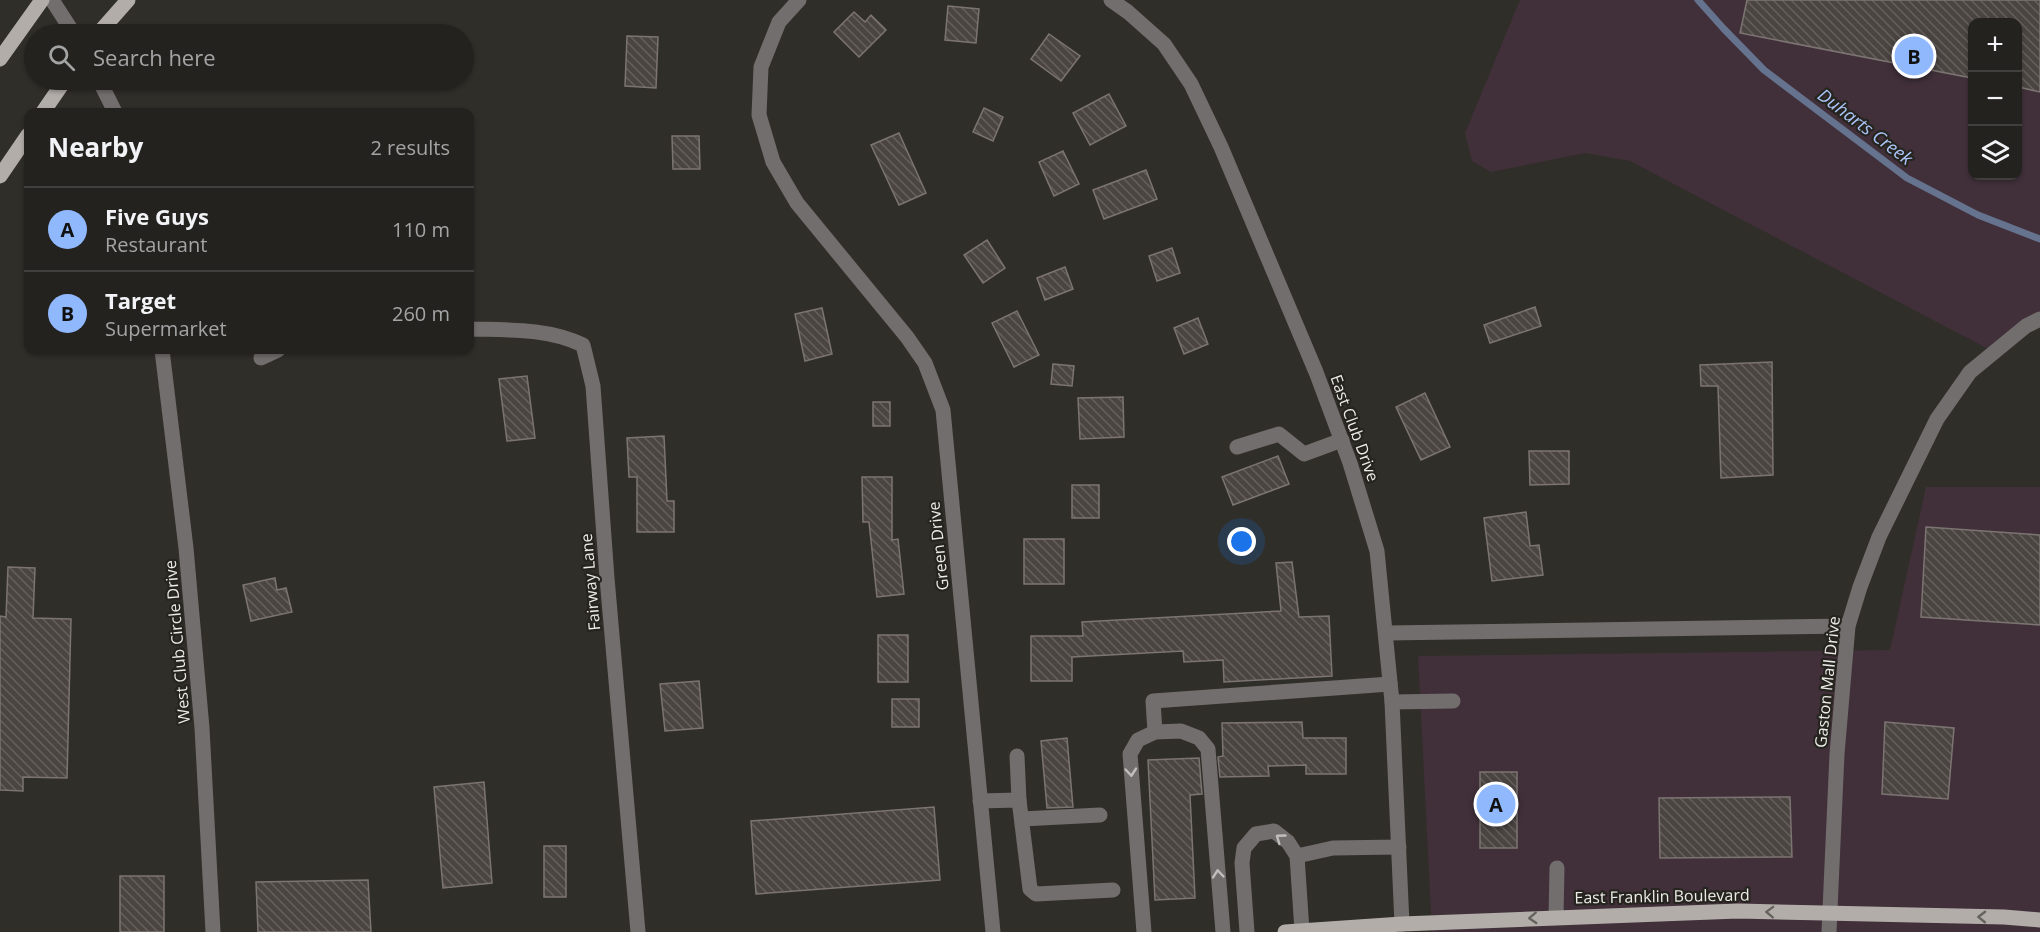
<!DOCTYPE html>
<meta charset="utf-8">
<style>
:root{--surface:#24221f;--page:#2c2a28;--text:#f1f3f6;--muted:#a3a4a4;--line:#413f3d;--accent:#90b8fd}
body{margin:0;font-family:"Open Sans",sans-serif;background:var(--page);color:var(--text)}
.controls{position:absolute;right:18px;top:18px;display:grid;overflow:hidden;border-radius:12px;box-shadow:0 2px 4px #0004}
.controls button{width:54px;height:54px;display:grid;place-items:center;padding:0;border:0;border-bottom:2px solid var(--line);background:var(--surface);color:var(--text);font:30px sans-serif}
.you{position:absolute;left:1242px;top:542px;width:21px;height:21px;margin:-15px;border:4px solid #fff;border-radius:50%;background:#1a73e8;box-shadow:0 0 0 9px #1a73e833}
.badge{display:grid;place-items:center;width:39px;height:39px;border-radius:50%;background:var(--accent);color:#111;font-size:20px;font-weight:700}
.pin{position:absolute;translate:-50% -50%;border:3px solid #fff;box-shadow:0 2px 6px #0006}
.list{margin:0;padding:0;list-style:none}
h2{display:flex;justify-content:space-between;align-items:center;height:78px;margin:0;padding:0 24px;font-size:26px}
h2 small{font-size:20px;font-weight:400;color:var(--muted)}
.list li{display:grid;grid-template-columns:39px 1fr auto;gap:18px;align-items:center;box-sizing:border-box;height:84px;padding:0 24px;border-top:2px solid var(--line)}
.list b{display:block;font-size:22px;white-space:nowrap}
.list p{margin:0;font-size:20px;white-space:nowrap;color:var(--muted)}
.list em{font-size:20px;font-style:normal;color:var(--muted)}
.icon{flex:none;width:33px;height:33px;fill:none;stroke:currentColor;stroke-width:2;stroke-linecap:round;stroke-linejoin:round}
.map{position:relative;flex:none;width:2040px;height:932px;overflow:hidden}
.search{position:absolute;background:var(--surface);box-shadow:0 2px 4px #0004;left:24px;top:24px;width:450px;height:66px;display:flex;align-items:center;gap:15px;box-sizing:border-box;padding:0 21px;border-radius:33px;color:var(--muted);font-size:22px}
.panel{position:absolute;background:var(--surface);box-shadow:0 2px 4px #0004;left:24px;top:108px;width:450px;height:246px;border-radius:12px}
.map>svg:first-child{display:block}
</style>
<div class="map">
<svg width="2040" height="932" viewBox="0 0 2040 932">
<defs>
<pattern id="building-back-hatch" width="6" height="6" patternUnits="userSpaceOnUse" patternTransform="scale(1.5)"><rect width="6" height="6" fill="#4b4542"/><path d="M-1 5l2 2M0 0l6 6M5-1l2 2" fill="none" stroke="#65605d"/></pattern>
</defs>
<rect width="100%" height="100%" fill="#302e29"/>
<g fill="#41303a" fill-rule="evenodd">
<path d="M1520 0H2040V319L1994 352 1630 161 1585 153 1491 172 1472 161 1465 133ZM1972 22H2018V176H1972Z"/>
<path d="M1926 487H2040V932H1432L1418 656 1890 650Z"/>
</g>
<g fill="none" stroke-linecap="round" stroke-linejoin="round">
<path stroke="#65738f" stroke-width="7" d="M1698 0 1723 28 1764 70 1907 178 1978 215 2040 239"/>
</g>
<g fill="url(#building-back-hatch)" stroke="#7c7472" stroke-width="1.5">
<path d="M1747 0H2040V92L2018 87V22H1972V78L1740 33Z"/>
<path d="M948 6 979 9 976 43 945 40Z"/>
<path d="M854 12 865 22 871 15 886 30 859 57 834 32Z"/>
<path d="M1049 34 1080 56 1061 81 1031 59Z"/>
<path d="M627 36 658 37 656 88 625 86Z"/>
<path d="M1109 94 1126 126 1090 145 1073 113Z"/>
<path d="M984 108 1003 117 993 141 973 132Z"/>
<path d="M899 133 926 193 899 205 871 145Z"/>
<path d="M672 136H699L700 169H673Z"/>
<path d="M1063 151 1079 184 1054 196 1039 162Z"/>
<path d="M1146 170 1157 199 1104 219 1093 190Z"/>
<path d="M987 240 1005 268 983 283 964 255Z"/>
<path d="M1172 248 1180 273 1157 281 1149 256Z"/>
<path d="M1065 267 1073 289 1045 300 1037 278Z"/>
<path d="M1535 307 1541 326 1490 343 1484 325Z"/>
<path d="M822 308 832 354 805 361 795 314Z"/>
<path d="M1017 311 1039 355 1014 367 992 323Z"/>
<path d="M1198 318 1208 344 1184 354 1174 328Z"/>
<path d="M1772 362 1773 475 1721 478 1718 386H1701L1700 365Z"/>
<path d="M1053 364 1074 366 1072 386 1051 384Z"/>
<path d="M527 376 535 438 507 441 499 379Z"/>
<path d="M1425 393 1450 447 1421 460 1396 407Z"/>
<path d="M1123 397 1124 437 1080 439 1078 398Z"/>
<rect x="873" y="402" width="17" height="24"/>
<path d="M664 436 667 501H674V532H637V477H629L627 438Z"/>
<path d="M1529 451H1569V484L1530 485Z"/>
<path d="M1278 456 1289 484 1233 505 1222 477Z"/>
<path d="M862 477H892V540L898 539 904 594 877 597 869 522H863Z"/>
<rect x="1072" y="485" width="27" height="33"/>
<path d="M1526 512 1530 546 1539 545 1543 575 1492 581 1484 518Z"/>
<path d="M1926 527 2040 535V625L1921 617Z"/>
<rect x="1024" y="539" width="40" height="45"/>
<path d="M1292 562 1299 617 1329 616 1332 676 1224 682 1223 660 1184 662 1183 651 1072 657V681H1031V636H1083L1082 622 1281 611 1276 563Z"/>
<path d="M8 567 35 568 33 618 71 619 67 778 23 777V791L0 790V616L6 617Z"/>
<path d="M275 578 277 590 286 588 292 612 251 621 243 585Z"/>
<rect x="878" y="635" width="30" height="47"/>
<path d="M699 681 703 728 665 731 660 684Z"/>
<rect x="892" y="699" width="27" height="28"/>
<path d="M1302 722 1303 738H1346V774H1306V765L1268 766 1269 776 1220 777 1218 757 1223 756 1222 723Z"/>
<path d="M1885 722 1954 728 1948 799 1882 794Z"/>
<path d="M1067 738 1073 807 1047 808 1041 741Z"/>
<path d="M1199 758 1202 794 1190 795 1195 898 1155 900 1148 760Z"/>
<rect x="1480" y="772" width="37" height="76"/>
<path d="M484 782 492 883 443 888 434 787Z"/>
<path d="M1790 797 1792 857 1660 858 1659 798Z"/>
<path d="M934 807 940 880 756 894 751 821Z"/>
<rect x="544" y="846" width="22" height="51"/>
<rect x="120" y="876" width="44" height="56"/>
<path d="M368 880 371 932H258L256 882Z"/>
</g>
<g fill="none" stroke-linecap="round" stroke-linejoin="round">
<g stroke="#716e6d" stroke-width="15">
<path d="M52 0 74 34"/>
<path d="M799 0 779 22 761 67 759 115 773 162 797 203 907 337 925 363 943 410 993 932"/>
<path d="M1111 0 1128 12 1164 44 1191 84 1221 147 1316 372 1350 463 1377 551 1392 702 1402 924"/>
<path d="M99 80 115 112"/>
<path d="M470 329C508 330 548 328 583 345L593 386 607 578 638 932"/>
<path d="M162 350 186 548 202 728 213 932"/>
<path d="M261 358 278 350"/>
<path d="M1237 447 1279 434 1304 454 1342 440"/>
<path d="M1386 633 1848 626"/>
<path d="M1392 702 1453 701"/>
<path d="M1155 732 1153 701 1390 684"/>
<path d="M1017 756 1019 800"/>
<path d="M980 801 1019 800 1030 889 1036 894 1113 890"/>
<path d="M1022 819 1100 815"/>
<path d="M1297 856 1333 848 1399 847"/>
<path d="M1556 917 1557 868"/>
<path d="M1144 932 1130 754 1138 740 1155 732 1181 731 1199 738 1208 749 1223 932"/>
<path d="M1247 932 1242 863 1244 848 1256 834 1274 831 1288 842 1297 856 1302 931"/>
<path d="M1829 932 1837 754 1848 626 1860 587 1879 537 1937 419 1970 372 2026 326 2040 319"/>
</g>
<g stroke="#b3adaa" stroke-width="15">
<path d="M98 34 128 0"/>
<path d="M0 59 42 0"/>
<path d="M43 112 65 80"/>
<path d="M0 176 28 135"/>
<path d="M1285 932 1402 924 1738 911 2004 917 2040 920"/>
</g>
</g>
<defs><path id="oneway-chevron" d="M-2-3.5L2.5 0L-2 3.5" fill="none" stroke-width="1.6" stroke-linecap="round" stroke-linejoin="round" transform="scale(1.5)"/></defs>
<g stroke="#c1bfbc">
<use href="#oneway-chevron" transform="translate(1131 772) rotate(85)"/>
<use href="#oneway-chevron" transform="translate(1280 838) rotate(-144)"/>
<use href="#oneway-chevron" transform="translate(1218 874) rotate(-95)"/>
</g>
<g stroke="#65625e">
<use href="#oneway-chevron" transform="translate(1770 912) rotate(-178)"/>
<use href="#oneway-chevron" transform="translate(1982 917) rotate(-179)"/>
<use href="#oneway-chevron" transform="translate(1533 918) rotate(177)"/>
</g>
<g text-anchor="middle" stroke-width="4.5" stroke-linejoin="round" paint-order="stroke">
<g font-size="16" fill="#ecebe7" stroke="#26241f">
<text transform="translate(1355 428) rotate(70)" y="6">East Club Drive</text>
<text transform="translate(938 546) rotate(-96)" y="6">Green Drive</text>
<text transform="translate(590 582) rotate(-95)" y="6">Fairway Lane</text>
<text transform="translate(177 642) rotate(-95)" y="6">West Club Circle Drive</text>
<text transform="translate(1827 682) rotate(-84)" y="6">Gaston Mall Drive</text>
<text transform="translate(1662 896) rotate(-1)" y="6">East Franklin Boulevard</text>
</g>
<g font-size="18" font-style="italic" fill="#abc5f8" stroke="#26241f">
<text transform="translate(1865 127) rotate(37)" y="6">Duharts Creek</text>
</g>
</g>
</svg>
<div class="controls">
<button>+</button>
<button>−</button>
<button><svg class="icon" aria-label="layers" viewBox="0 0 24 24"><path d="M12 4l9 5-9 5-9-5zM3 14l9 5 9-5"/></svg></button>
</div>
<div class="you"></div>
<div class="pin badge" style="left:1496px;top:804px">A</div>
<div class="pin badge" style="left:1914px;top:56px">B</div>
<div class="search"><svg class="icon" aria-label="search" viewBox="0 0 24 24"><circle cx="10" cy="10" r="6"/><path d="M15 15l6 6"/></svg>Search here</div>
<section class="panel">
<h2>Nearby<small>2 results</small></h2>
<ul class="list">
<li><span class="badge">A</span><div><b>Five Guys</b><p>Restaurant</p></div><em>110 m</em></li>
<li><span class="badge">B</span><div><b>Target</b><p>Supermarket</p></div><em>260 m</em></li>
</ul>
</section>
</div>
